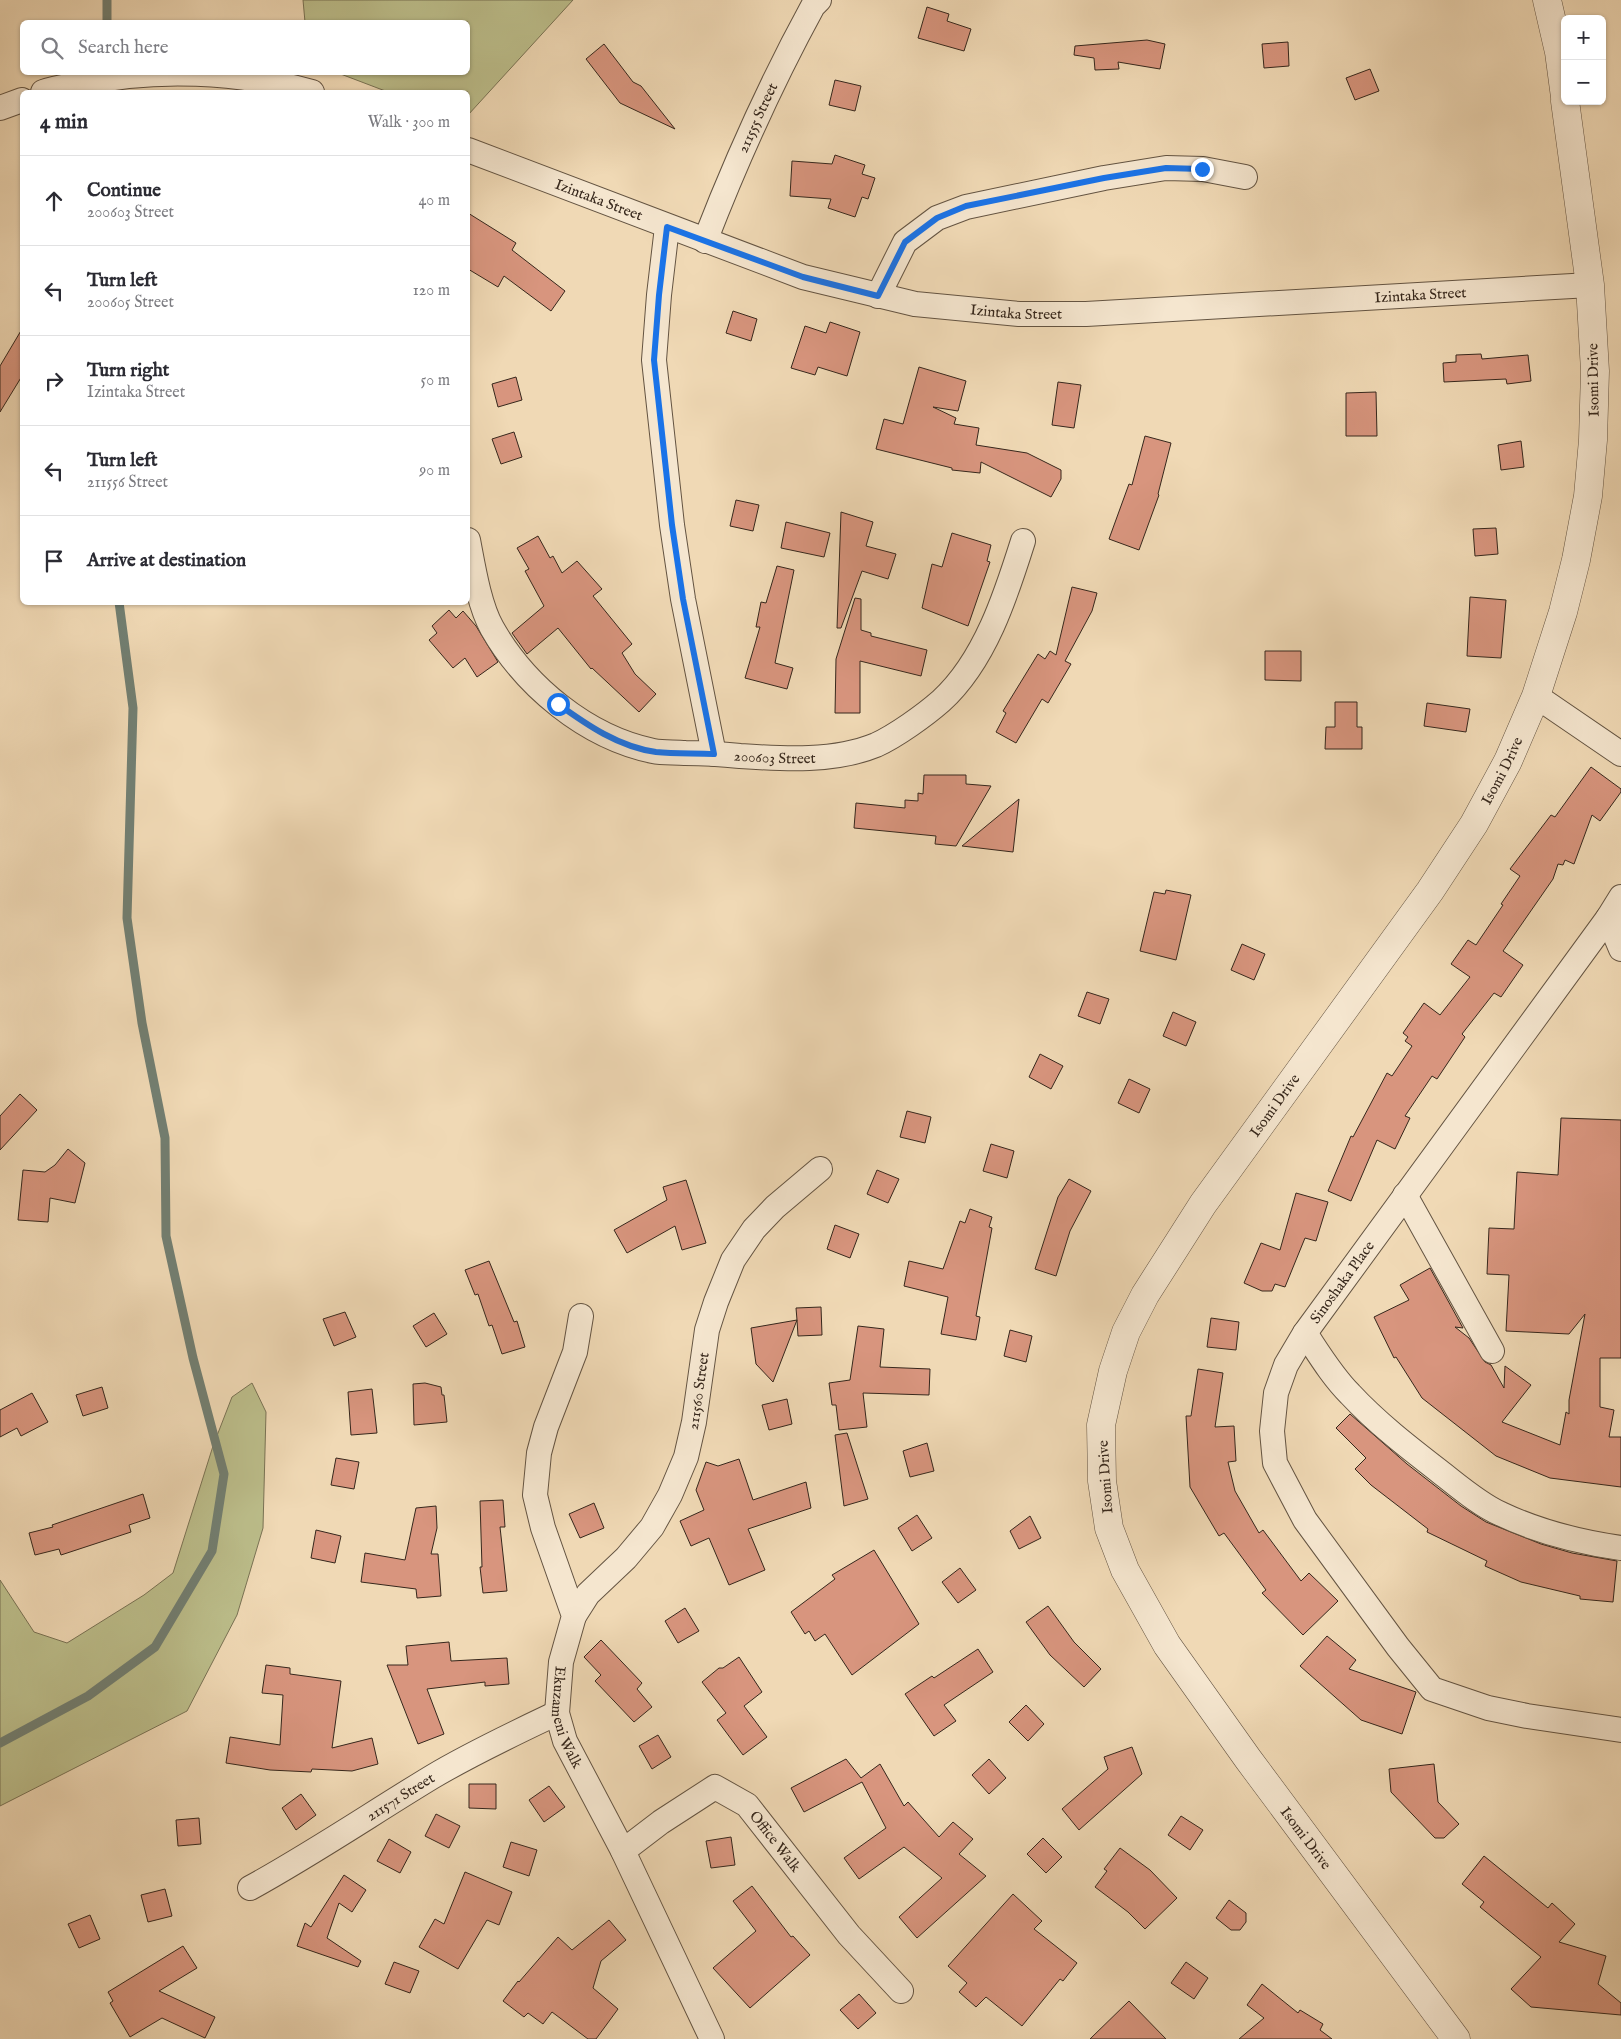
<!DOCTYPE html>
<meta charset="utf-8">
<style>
:root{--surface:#fff;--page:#f2f2f3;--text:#2b2b33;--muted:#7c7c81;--line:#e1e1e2}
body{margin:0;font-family:"IM FELL English",serif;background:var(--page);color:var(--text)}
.controls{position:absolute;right:15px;top:15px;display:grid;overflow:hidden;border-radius:8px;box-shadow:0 1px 4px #0004}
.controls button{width:45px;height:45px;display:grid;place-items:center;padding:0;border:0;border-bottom:1px solid var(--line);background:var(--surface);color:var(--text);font:25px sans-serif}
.stop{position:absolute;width:15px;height:15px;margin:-11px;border:4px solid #1a73e8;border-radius:50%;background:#fff}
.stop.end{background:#1a73e8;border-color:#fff;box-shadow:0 1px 5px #0008}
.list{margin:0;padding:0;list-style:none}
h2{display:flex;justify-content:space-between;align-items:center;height:65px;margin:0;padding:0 20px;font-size:21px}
h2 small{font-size:16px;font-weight:400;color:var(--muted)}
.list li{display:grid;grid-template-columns:32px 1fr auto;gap:15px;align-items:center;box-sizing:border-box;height:90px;padding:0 20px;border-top:1px solid var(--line)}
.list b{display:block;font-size:19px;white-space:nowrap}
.list p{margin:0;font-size:16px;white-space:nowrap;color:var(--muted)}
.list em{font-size:16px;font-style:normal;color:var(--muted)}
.icon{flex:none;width:28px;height:28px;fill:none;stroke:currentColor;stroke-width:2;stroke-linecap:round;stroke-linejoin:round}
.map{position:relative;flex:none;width:1621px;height:2039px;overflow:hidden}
.search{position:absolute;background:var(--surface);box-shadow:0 1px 4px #0004;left:20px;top:20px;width:450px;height:55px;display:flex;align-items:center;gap:12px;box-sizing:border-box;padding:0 18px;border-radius:8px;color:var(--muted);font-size:19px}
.panel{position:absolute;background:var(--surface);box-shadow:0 1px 4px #0004;left:20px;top:90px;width:450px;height:515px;border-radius:8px}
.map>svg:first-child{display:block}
</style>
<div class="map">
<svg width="1621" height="2039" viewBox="0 0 1621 2039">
<rect width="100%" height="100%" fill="#f0d9b5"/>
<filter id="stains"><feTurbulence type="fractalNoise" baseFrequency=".004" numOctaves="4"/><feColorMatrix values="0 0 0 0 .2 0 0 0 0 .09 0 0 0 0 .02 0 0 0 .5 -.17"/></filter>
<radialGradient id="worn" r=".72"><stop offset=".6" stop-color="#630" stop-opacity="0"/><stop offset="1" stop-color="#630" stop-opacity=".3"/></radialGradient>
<g fill="#bcbe8b" stroke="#797254">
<path d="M303 0H573L468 115V92H388L338 73 468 72V22H305Z"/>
<path d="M252 1383 266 1412 263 1528 237 1615 187 1711 0 1806V1580L34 1632 67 1643 144 1595 173 1573 213 1446 232 1397Z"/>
</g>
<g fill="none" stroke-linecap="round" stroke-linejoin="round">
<g stroke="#727f72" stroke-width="9">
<path d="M107 0V22"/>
<path d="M0 1743 88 1696 155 1647 212 1551 224 1474 193 1358 166 1236 165 1138 142 1023 127 918 133 708 119 602"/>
</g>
</g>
<g fill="#d8957e" stroke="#36271c">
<path d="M927 7 949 14 947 21 971 29 964 51 918 38Z"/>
<path d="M1147 40 1165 44 1160 69 1118 62 1119 69 1095 70 1094 58 1074 55 1075 46Z"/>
<path d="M1288 42 1289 66 1264 68 1262 44Z"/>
<path d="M604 44 633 82 641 86 675 129 620 103 586 59Z"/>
<path d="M1370 69 1379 91 1355 100 1346 78Z"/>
<path d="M835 80 861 86 855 111 829 105Z"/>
<path d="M835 155 865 165 862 174 875 178 868 199 862 197 855 217 828 208 831 199 790 196 792 161 832 164Z"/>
<path d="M468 213 516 243 512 250 565 291 551 311 504 276 498 287 468 269Z"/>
<path d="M733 311 757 319 751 341 726 333Z"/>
<path d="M830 322 860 332 847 376 818 367 815 375 791 368 805 326 826 333Z"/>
<path d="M22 329V376L0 412V366Z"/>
<path d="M1481 354 1482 359 1528 355 1531 381 1507 384 1506 379 1444 382 1443 363 1456 362V355Z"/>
<path d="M919 367 966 381 958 411 933 407 956 418 954 424 979 428 976 445 1027 453 1061 470V479L1051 497 981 462 980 473 952 470V468L876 449 884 419 903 424Z"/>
<path d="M516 377 522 400 498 407 492 384Z"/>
<path d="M1058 382 1081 385 1074 428 1052 425Z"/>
<path d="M1376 392 1377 436H1346V393Z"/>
<path d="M514 432 522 457 501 464 492 439Z"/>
<path d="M1145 436 1171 443 1158 494 1159 495 1139 550 1109 539 1129 484 1132 485Z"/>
<path d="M1521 441 1524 467 1501 470 1498 445Z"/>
<path d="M736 500 759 505 753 531 730 526Z"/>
<path d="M841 512 873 522 866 546 896 554 888 579 862 571 841 628H837Z"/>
<path d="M786 522 830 533 824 557 781 548Z"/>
<path d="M1496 528 1498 554 1475 556 1473 529Z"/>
<path d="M952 533 991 545 987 561 990 562 968 626 922 608 932 564 942 567Z"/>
<path d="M538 536 550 558 553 556 562 573 577 561 602 589 593 596 632 644 622 653 635 674 656 694 639 712 592 668 591 669 558 628 527 654 512 633 544 606 525 571 529 569 517 548Z"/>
<path d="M777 566 794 570 775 663 793 668 787 689 745 678 760 627H756L761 602 766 603Z"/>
<path d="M1072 587 1097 593 1092 611 1065 661 1071 664 1048 703 1042 699 1016 743 996 732 1006 713 1003 711 1038 654 1045 659 1050 651 1056 655Z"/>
<path d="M1470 597 1506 600 1501 658 1467 656Z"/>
<path d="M855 598 861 599V630L871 633V636L927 650 921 676 860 661V713H835L836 659Z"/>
<path d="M449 610 456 618 463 611 476 626 498 662 477 677 465 658 453 668 429 640 437 633 432 626Z"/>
<path d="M1265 651H1301V681L1265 680Z"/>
<path d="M1335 702H1357V727H1362V749H1325L1326 727H1335Z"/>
<path d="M1427 703 1470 709 1466 732 1424 726Z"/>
<path d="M1591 767 1621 789V792L1600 821 1592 815 1574 864 1565 860 1563 865 1558 864 1553 879 1503 951 1523 965 1501 997 1494 993 1462 1034 1465 1037 1437 1079 1432 1076 1405 1116 1410 1118 1395 1149 1377 1140 1351 1201 1328 1191 1351 1136 1353 1137 1387 1073 1392 1076 1412 1046 1405 1041 1408 1037 1403 1033 1424 1003 1440 1015 1470 977 1451 964 1468 940 1476 945 1503 905 1501 904 1520 876 1510 869 1551 815 1555 817Z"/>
<path d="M924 775H966V784L991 786 956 846 935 844 936 836 854 828 856 803 905 808V800L918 801V793L923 794Z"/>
<path d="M1019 799 1013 852 962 846Z"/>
<path d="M1166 890 1191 895 1176 960 1140 951 1154 892 1165 894Z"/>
<path d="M1242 944 1265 954 1254 980 1231 970Z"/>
<path d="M1087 992 1109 999 1100 1024 1078 1016Z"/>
<path d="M1173 1012 1196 1022 1186 1046 1163 1036Z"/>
<path d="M1040 1054 1063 1066 1051 1089 1029 1077Z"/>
<path d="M1129 1079 1150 1089 1139 1113 1118 1103Z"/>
<path d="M20 1094 37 1110 0 1150V1116Z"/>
<path d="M907 1111 931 1117 925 1143 900 1137Z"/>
<path d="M1561 1118 1621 1120V1358H1600V1407L1614 1410 1609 1437H1621V1487L1550 1478 1496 1456 1422 1398 1396 1357 1394 1358 1374 1317 1409 1300 1400 1285 1430 1268 1463 1328 1455 1327 1469 1338 1485 1362 1491 1365 1504 1388 1505 1366 1531 1385 1502 1422 1560 1445 1566 1412 1569 1414V1400L1585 1314 1569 1334 1506 1331 1509 1275 1487 1274 1489 1228 1514 1229 1517 1172 1558 1175Z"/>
<path d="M991 1144 1014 1151 1007 1178 983 1171Z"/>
<path d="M68 1149 85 1163 75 1203 50 1198 48 1222 18 1220 23 1170 45 1172 55 1165Z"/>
<path d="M877 1170 899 1179 888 1203 867 1194Z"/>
<path d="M1069 1179 1091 1191 1070 1231 1056 1276 1035 1269 1058 1197Z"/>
<path d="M686 1180 706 1243 682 1250 675 1226 627 1253 614 1230 667 1200 663 1187Z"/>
<path d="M1296 1193 1328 1202 1316 1241 1305 1238 1285 1287 1275 1284 1272 1291H1262L1244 1283 1261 1243 1280 1250Z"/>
<path d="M970 1209 992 1217 989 1227 992 1228 976 1316 980 1317 976 1340 941 1334 948 1297 904 1286 909 1261 943 1269 960 1221 965 1223Z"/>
<path d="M835 1225 859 1234 850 1258 827 1249Z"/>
<path d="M489 1261 514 1322 517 1321 525 1347 502 1354 492 1325 489 1326 478 1294 475 1295 465 1270Z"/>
<path d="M821 1307 822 1335 798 1336 797 1320 773 1382 756 1364 751 1328 797 1320 796 1308Z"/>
<path d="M345 1312 356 1337 334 1346 323 1319Z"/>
<path d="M434 1313 447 1334 426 1347 413 1326Z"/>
<path d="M1211 1318 1239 1322 1236 1350 1207 1347Z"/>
<path d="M858 1326 884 1329 880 1367 930 1369 929 1395 863 1393 867 1427 839 1430 836 1405H832L829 1383 850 1380Z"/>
<path d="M1010 1330 1032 1336 1026 1362 1004 1356Z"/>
<path d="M1198 1369 1223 1373 1215 1427 1234 1426 1236 1461 1228 1462 1235 1491 1259 1533 1263 1530 1301 1581 1309 1573 1338 1601 1303 1635 1262 1593 1266 1590 1224 1533 1219 1536 1190 1487 1186 1416H1191Z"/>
<path d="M425 1383 441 1387 442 1395H444L447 1422 414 1425 413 1384Z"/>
<path d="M102 1387 108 1408 83 1416 76 1395Z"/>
<path d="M372 1389 377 1433 351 1435 348 1392Z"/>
<path d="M32 1393 48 1422 21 1436 17 1428 0 1437V1410Z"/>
<path d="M787 1399 792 1424 769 1430 762 1405Z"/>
<path d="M1350 1414 1407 1464 1461 1506 1486 1522 1541 1544 1572 1553 1617 1561 1613 1602 1580 1599V1596L1521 1582 1485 1566 1487 1561 1427 1532 1428 1529 1371 1485 1355 1469 1366 1458 1336 1428Z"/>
<path d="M847 1433 868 1499 844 1506 835 1435Z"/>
<path d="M927 1443 934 1471 910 1477 903 1451Z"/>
<path d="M336 1458 359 1462 354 1489 331 1485Z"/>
<path d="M739 1459 753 1500 806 1482 811 1508 748 1529 765 1570 729 1585 709 1538 691 1546 680 1521 704 1510 696 1490 706 1462 718 1466Z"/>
<path d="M143 1494 150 1518 129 1525 131 1532 61 1555 59 1549 35 1555 29 1533 53 1527 52 1525Z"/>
<path d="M503 1500 505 1527H500L507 1591 483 1593 480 1567H482L480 1501Z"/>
<path d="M594 1503 604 1528 580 1538 569 1514Z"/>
<path d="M436 1506 437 1528 431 1554H438L441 1596 417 1598 416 1589 361 1582 365 1553 405 1560 416 1508Z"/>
<path d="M917 1515 932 1538 912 1551 898 1528Z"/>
<path d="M1030 1516 1041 1538 1019 1549 1010 1531Z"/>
<path d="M316 1530 341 1536 335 1563 311 1558Z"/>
<path d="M874 1550 919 1624 852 1675 825 1634 815 1641 809 1631 805 1634 791 1612 835 1579 832 1575Z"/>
<path d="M960 1568 976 1590 958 1603 942 1582Z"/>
<path d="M1048 1606 1074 1642 1101 1669 1084 1687 1050 1655 1026 1622Z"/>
<path d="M685 1608 699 1631 678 1643 665 1621Z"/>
<path d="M1327 1636 1356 1660 1349 1669 1416 1692 1402 1734 1361 1720 1300 1666Z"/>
<path d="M601 1640 642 1683 637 1689 652 1707 634 1722 595 1681 601 1675 584 1657Z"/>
<path d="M449 1642 451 1661 507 1658 509 1684 485 1686V1682L427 1689 444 1734 418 1744 387 1665H408L406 1646Z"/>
<path d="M978 1649 993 1672 944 1705 956 1721 934 1736 905 1694 932 1676 934 1678Z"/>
<path d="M739 1657 762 1692 744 1706 767 1737 743 1755 717 1720 726 1713 702 1682 719 1668H723Z"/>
<path d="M266 1665 290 1668V1674L341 1681 332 1748 372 1738 378 1764 352 1771 312 1769 311 1772 270 1770 226 1763 230 1737 280 1745 283 1695 262 1693Z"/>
<path d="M1026 1705 1044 1724 1028 1741 1009 1722Z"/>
<path d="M658 1735 671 1757 652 1769 639 1746Z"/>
<path d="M1132 1747 1142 1774 1079 1830 1062 1809 1108 1769 1104 1757Z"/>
<path d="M846 1759 861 1778 880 1764 904 1806 908 1802 939 1837 953 1822 973 1839 959 1854 986 1876 917 1938 899 1917 942 1878 904 1847 859 1879 844 1858 886 1828 862 1782 804 1812 791 1788Z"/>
<path d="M989 1759 1006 1778 989 1794 972 1775Z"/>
<path d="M1434 1764 1438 1802 1459 1824 1444 1838H1435L1391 1792 1389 1769Z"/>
<path d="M469 1784H496V1809L469 1808Z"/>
<path d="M549 1786 565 1807 544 1822 529 1800Z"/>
<path d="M301 1794 316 1815 296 1830 282 1808Z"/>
<path d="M436 1814 460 1826 449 1848 425 1836Z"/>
<path d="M1181 1816 1203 1830 1190 1850 1168 1835Z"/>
<path d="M199 1818 201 1844 178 1846 176 1820Z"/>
<path d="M731 1837 735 1865 711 1868 706 1841Z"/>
<path d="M1043 1838 1062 1857 1046 1873 1027 1854Z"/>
<path d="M389 1839 411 1852 400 1873 377 1861Z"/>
<path d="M511 1842 537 1850 529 1876 503 1867Z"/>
<path d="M1120 1848 1150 1870 1177 1898 1145 1929 1128 1912 1095 1887 1107 1871 1104 1869Z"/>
<path d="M1484 1856 1548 1908 1552 1903 1575 1924 1559 1942 1606 1956 1598 1984 1621 2003V2015L1531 2007 1511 1989 1541 1957 1480 1907 1484 1902 1462 1884Z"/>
<path d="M465 1872 512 1892 499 1925 487 1920 458 1969 419 1947 435 1919 444 1924Z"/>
<path d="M344 1875 366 1890 352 1912 339 1903 327 1938 361 1961 358 1967 297 1946 305 1923 311 1927Z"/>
<path d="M752 1886 791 1937 793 1936 810 1955 750 2008 713 1968 756 1931 733 1901Z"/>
<path d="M165 1889 172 1916 148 1922 141 1895Z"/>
<path d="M1013 1894 1042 1921 1034 1929 1077 1963 1063 1981 1060 1979 1022 2026 986 1997 976 2007 959 1992 967 1983 948 1966Z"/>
<path d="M1229 1900 1246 1913V1922L1240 1930H1231L1216 1918Z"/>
<path d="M90 1915 100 1939 79 1948 68 1924Z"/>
<path d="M609 1920 626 1940 601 1961 593 1988 618 2009 596 2039H588L552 2012 543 2024 528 2013 524 2017 503 2001 518 1981 519 1982 558 1937 572 1950Z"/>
<path d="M183 1946 197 1968 159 1991 215 2017 205 2038 162 2018 130 2037 110 2003 113 2001 108 1992Z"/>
<path d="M394 1962 419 1971 410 1993 385 1984Z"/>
<path d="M1186 1962 1208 1978 1194 1999 1171 1983Z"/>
<path d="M1262 1984 1298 2013 1300 2010 1323 2024 1320 2030 1332 2039H1239L1264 2018 1247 2005Z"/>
<path d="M859 1994 876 2013 858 2029 840 2010Z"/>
<path d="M1129 2001 1166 2039H1090Z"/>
</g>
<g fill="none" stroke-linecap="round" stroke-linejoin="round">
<g stroke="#645442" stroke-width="26">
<g id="minor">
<path d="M43 92C55 88 68 86 80 84 156 67 237 71 312 92"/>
<path d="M0 108 22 100"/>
<path id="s1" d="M468 150 803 277 915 304 1019 314H1086L1590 285"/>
<path d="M667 227 659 295 654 360 672 525 683 599 714 754"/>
<path id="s2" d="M705 241C736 161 772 81 813 6L819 0"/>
<path d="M878 296 905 242 937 218 966 207 1104 178 1166 168 1203 169 1245 177"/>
<path id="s3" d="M468 540C473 566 479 605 492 628 525 686 586 737 653 751 663 753 675 752 685 753 703 753 721 754 740 756 784 759 835 762 876 745 896 736 925 715 941 701 985 661 1006 595 1023 541"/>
<path d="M1536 696 1621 754"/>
<path d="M1621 897 1608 918 1305 1333 1286 1365 1276 1393 1272 1431 1275 1463 1305 1520 1398 1647 1432 1689 1488 1708 1527 1716 1621 1730"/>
<path d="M1608 918 1621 949"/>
<path d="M1405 1195 1492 1351"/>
<path id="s4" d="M581 1316 575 1352 546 1427 539 1453 535 1495 543 1528 574 1616 561 1662 557 1713 565 1741 623 1851 712 2039"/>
<path d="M1305 1333C1319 1354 1332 1376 1350 1394 1377 1423 1408 1447 1439 1471 1457 1485 1480 1505 1501 1514 1539 1532 1579 1542 1621 1548"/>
<path id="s5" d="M574 1616 588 1594 626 1558 652 1527 670 1495 686 1457 694 1422 707 1330 716 1302 733 1260 754 1229 775 1207 820 1169"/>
<path id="s6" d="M623 1851 661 1822 715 1787 747 1805 849 1935 901 1991"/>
<path id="s7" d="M250 1888C312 1854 371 1814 432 1777 472 1753 515 1733 557 1713"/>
</g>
</g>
<g stroke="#645442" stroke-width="29">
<g id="tertiary">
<path d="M1547 0 1559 52 1565 97"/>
<path id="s8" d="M1456 2039 1248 1759 1167 1645 1125 1570 1109 1528 1102 1481 1101 1425 1113 1371 1126 1332 1145 1295 1203 1204 1430 891 1474 824 1508 761 1536 696 1563 612 1576 560 1588 496 1593 440 1595 371 1590 285 1565 101"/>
</g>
</g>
<use href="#minor" stroke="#f5e6cf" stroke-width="24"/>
<use href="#tertiary" stroke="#f5e6cf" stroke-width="28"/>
</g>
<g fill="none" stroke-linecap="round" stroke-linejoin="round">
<path stroke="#1a73e8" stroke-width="6" d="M558 704C587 725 619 747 656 752 675 754 695 753 714 754L683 599 672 525 654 360 659 295 667 227 803 277 878 296 905 242 937 218 966 206 1104 178 1166 168 1202 169"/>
</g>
<g text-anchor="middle" stroke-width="4" stroke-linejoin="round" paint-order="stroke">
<g font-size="15" fill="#36271c" stroke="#f5e6cf">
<text dy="5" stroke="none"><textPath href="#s2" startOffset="134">211555 Street</textPath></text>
<text dy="5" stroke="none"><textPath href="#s1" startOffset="140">Izintaka Street</textPath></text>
<text dy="5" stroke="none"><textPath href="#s1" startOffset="980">Izintaka Street</textPath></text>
<text dy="5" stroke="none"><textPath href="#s1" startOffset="575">Izintaka Street</textPath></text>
<text transform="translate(1593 380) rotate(-91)" y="5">Isomi Drive</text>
<text dy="5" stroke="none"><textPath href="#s3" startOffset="422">200603 Street</textPath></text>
<text dy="5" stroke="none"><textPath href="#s8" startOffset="1496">Isomi Drive</textPath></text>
<text dy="5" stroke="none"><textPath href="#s8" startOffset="1091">Isomi Drive</textPath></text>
<text transform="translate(1342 1282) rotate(-54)" y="5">Sinoshaka Place</text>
<text dy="5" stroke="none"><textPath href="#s5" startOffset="264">211560 Street</textPath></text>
<text transform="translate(1105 1477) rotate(-94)" y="5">Isomi Drive</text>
<text dy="5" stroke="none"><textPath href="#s4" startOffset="418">Ekuzameni Walk</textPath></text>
<text dy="5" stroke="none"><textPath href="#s7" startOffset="176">211571 Street</textPath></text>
<text transform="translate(1306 1838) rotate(53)" y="5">Isomi Drive</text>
<text dy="5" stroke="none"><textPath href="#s6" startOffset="195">Office Walk</textPath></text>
</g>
</g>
<rect width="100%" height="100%" filter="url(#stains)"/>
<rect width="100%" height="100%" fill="url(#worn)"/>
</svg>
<div class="controls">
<button>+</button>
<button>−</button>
</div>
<div class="stop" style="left:558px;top:704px"></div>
<div class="stop end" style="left:1202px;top:169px"></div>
<div class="search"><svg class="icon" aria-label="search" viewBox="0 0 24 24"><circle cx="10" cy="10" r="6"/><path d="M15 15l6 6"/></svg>Search here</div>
<section class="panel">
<h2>4 min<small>Walk · 300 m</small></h2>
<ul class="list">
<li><svg class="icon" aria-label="ahead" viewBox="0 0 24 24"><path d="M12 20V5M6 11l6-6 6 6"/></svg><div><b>Continue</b><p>200603 Street</p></div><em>40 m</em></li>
<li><svg class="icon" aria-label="left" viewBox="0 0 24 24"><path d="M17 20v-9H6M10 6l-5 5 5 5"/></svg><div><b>Turn left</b><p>200605 Street</p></div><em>120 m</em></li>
<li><svg class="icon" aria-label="right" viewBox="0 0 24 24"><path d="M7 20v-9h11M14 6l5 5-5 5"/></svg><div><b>Turn right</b><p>Izintaka Street</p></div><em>50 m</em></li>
<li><svg class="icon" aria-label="left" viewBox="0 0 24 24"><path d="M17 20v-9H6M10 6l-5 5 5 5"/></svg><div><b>Turn left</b><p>211556 Street</p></div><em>90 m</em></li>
<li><svg class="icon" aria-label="arrive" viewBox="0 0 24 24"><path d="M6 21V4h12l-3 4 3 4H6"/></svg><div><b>Arrive at destination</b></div></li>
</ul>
</section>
</div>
